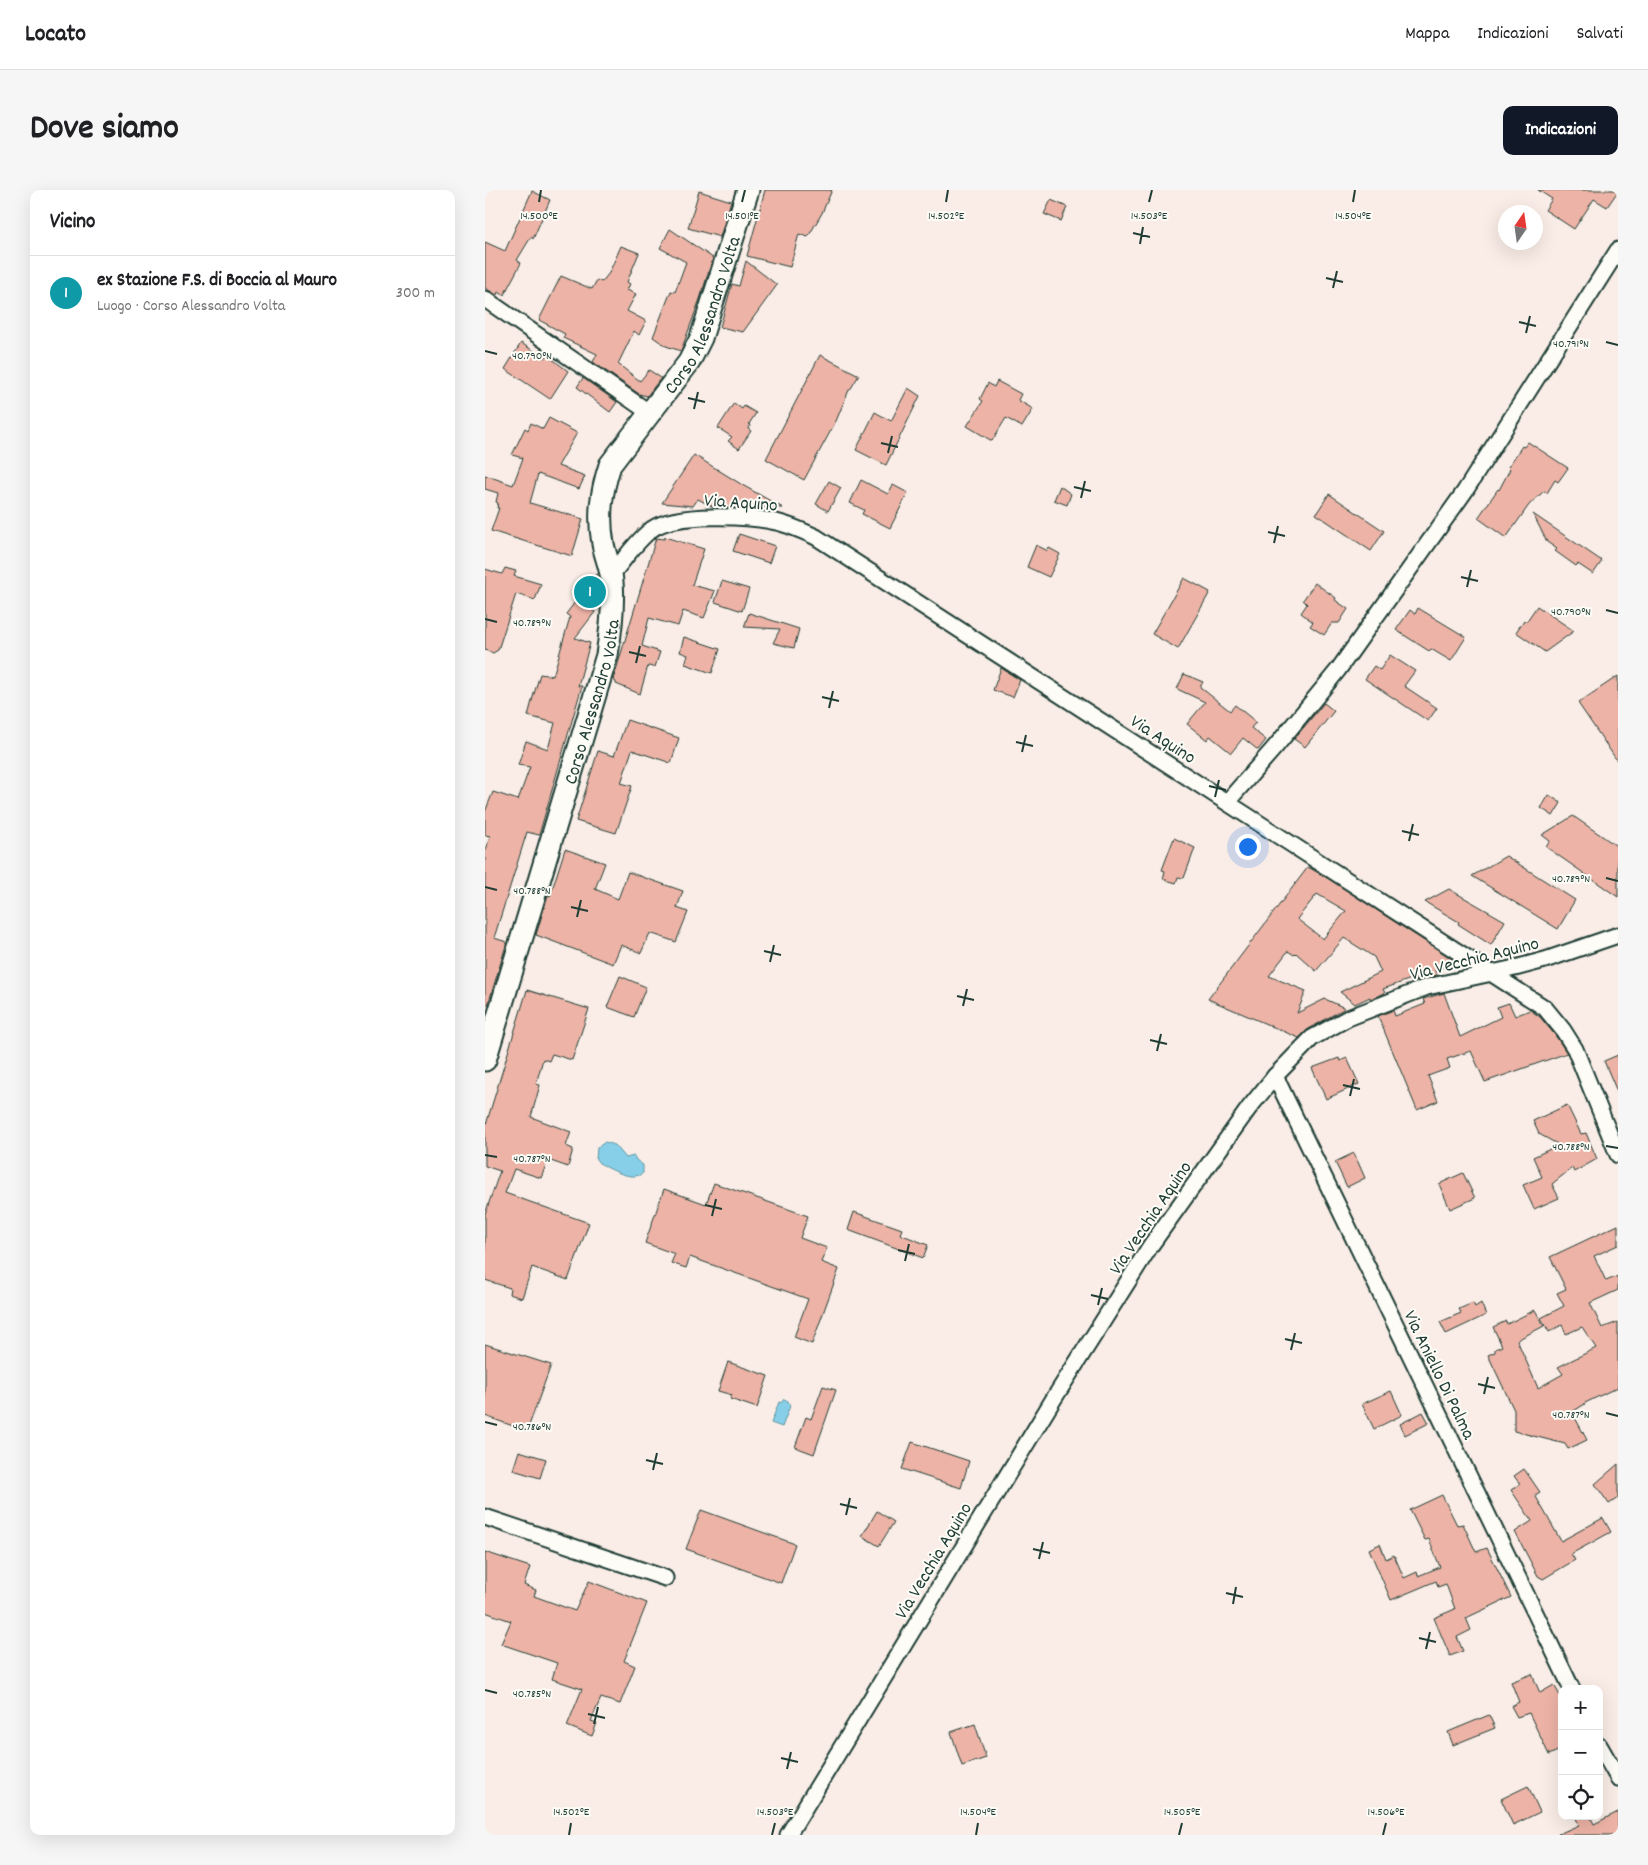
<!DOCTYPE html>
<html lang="it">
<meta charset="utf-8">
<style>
:root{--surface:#fff;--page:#f6f6f6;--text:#202124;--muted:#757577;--line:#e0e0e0;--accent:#111827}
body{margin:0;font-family:Dekko,sans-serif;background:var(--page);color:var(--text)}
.controls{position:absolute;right:15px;bottom:15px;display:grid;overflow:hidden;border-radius:10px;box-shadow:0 5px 20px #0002}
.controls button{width:45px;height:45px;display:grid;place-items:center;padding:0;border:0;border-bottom:1px solid var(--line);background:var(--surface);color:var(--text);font:25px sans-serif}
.compass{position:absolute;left:1013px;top:15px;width:45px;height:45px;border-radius:50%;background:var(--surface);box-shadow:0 5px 20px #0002;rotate:13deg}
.you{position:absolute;left:762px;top:656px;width:18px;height:18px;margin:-12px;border:4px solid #fff;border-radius:50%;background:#1a73e8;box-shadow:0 0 0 8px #1a73e833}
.badge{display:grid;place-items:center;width:32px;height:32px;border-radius:50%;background:var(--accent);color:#fff;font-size:16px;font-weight:700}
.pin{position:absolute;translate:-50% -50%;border:2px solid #fff;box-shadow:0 1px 5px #0006}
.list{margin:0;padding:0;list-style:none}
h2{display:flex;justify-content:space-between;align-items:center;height:65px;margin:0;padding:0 20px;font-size:21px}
h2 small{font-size:16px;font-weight:400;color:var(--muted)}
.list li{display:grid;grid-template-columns:32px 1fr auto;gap:15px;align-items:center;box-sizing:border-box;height:75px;padding:0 20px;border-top:1px solid var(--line)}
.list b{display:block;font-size:19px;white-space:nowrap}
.list p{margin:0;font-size:16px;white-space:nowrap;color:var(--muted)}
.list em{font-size:16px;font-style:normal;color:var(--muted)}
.icon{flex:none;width:28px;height:28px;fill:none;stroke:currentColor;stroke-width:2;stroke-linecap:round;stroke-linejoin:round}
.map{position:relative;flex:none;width:1133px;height:1645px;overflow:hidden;border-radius:10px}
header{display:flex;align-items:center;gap:30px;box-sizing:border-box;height:70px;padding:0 25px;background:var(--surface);border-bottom:1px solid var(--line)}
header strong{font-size:24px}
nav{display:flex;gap:28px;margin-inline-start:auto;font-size:18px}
.intro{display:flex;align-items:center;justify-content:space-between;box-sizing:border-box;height:120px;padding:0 30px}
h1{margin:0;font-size:35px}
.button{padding:12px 22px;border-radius:10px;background:var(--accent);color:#fff;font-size:18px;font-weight:700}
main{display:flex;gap:30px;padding:0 30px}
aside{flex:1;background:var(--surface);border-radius:10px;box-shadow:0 5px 20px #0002}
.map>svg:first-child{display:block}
</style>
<header>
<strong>Locato</strong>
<nav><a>Mappa</a><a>Indicazioni</a><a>Salvati</a></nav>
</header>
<div class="intro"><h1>Dove siamo</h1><a class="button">Indicazioni</a></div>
<main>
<aside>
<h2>Vicino<small></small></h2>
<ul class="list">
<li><span class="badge" style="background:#0f9aa8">1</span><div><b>ex Stazione F.S. di Boccia al Mauro</b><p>Luogo · Corso Alessandro Volta</p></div><em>300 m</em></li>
</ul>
</aside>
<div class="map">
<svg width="1133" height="1645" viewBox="0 0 1133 1645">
<rect width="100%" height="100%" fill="#faede7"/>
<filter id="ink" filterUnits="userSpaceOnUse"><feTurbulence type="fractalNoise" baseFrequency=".02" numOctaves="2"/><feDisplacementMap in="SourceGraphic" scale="10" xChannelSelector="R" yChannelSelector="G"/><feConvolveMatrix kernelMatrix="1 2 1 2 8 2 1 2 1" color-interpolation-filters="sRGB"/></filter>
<g filter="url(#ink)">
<g fill="#87cfe9" stroke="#5d95a1">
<path d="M120 952 130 955 141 968 149 966 151 970 158 975V983C147 992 125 979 114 973L111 969 112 958Z"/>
<path d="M299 1209 303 1211 305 1216 297 1237 286 1233 294 1212 296 1213Z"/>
</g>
<g fill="#edb3a6" stroke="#1f3d34" fill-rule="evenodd">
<path d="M280 0H347L337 23 323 47 314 44 305 77 262 66Z"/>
<path d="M1053 0H1133V1L1122 17 1109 9 1089 39 1060 20 1067 9Z"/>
<path d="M47 1 65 10 48 49 46 47 32 70 36 73 19 105 13 102 12 105 0 98V52L20 61Z"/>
<path d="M214 1 246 11 235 47 203 38Z"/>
<path d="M566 10 582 17 576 31 559 24Z"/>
<path d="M185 39 228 68 215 109 196 161 181 156 168 147 186 101 190 102 201 72 175 58Z"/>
<path d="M136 56 154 63 142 92 145 94 142 100 151 104 142 121 161 131 154 145 149 141 133 174 155 191 164 180 176 188 162 206 154 204 108 172 112 164 78 148 80 144 54 130 76 86 107 99 112 90 117 92 124 83Z"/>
<path d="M261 71 292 95 258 142 235 137 247 94 254 96Z"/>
<path d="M36 153 60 168 62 165 83 181 65 209 20 179Z"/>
<path d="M335 165 374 185 365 200H364L351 231 319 290 281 269Z"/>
<path d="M98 188 132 212 125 222 92 197Z"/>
<path d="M512 191 536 204 533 210 548 219 537 237 521 228 507 251 482 236 498 211 495 209 503 193 509 197Z"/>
<path d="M423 198 435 206 401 275 371 260 390 222 406 231Z"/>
<path d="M249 213 257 219 259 216 271 223 264 234 266 235 263 239 266 241 254 259 243 251 247 247 233 238Z"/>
<path d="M64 228 92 243 73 276 100 286 94 299 53 284 45 313 98 329 87 366 6 341 14 318H12L13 313 11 312 13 303 0 299V285L28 295 38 268 27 265 40 238 43 240 46 233 58 239Z"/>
<path d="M1043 252 1083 278 1073 292 1070 290 1062 303 1059 301 1044 315 1021 348 993 328 1013 299 1014 300 1025 279 1023 277 1037 256 1039 257Z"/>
<path d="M209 265 259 296 298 318H230L213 309 208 316 177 313Z"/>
<path d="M376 290 403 304 408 295 423 303 405 338 377 324 379 320 365 313Z"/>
<path d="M344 291 356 298 343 321 331 314Z"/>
<path d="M575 296 586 304 582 315 569 310Z"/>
<path d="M844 304 899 341 886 361 831 324Z"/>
<path d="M1048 324 1117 371 1108 384 1093 374 1091 376 1070 361 1072 359 1062 352Z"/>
<path d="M254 344 290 356 284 373 248 361Z"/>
<path d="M180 347 219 359 207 395 230 401 219 428 198 421 193 436 164 428 157 456 175 462 170 477 163 476 155 504 131 494V492L128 490 171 348 179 349Z"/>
<path d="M551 355 563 361 564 358 575 364 564 387 542 377Z"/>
<path d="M20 378 31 381 29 386 56 394 50 410 31 404 13 460 8 463 0 460V379L17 384Z"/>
<path d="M112 383 114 407 105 418 110 422 90 448 105 453 93 496H97L54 645 42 642 9 748 22 752 3 815H0V664L5 646 0 645V622L8 602 33 610 45 577 33 575 41 551 63 559 70 533 43 526 48 507 55 484 68 486 85 427 81 424Z"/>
<path d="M699 388 725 402 693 459 667 444Z"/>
<path d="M237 391 264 399 257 421 230 412Z"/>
<path d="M830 393 851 408 850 410 863 419 854 433H847L839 445 825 436 828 432 816 423 822 414 818 410Z"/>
<path d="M1052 416 1089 441 1060 462 1031 442 1039 430 1041 432Z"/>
<path d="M933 418 981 447 966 471 946 459 944 461 911 440 925 420 930 424Z"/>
<path d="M264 423 314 439 309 458 288 453 295 439 259 437Z"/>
<path d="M199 447 235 459 227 483 200 474 203 465 195 462Z"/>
<path d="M905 465 930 481 919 496 952 518 943 531 880 489 889 476 895 480Z"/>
<path d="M516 478 535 490 528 507 508 500Z"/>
<path d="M699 484 718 492 715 497 745 521 750 515 771 532 766 538 781 550 773 560 758 548 746 563 725 546 722 550 702 534 720 512 692 499Z"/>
<path d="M1133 486V572L1093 513Z"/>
<path d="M839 513 849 521 820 557 809 549Z"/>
<path d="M142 530 194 548 186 573 147 560 136 593 147 596 131 643 91 631 113 561 129 566Z"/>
<path d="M1064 605 1076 613 1068 626 1056 618Z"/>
<path d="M1088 626 1133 657V707L1061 657 1065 651 1057 645Z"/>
<path d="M689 648 710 658 699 688 693 687 691 693 678 689 680 681 677 680Z"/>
<path d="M80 659 120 673 110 699 133 709 143 682 198 701 192 718 203 722 191 752 165 743 156 763 136 755 128 774 51 745 63 705 65 706Z"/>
<path d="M1021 666 1090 710 1073 739 987 686Z"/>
<path d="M823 677 844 689 972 772 950 780 952 785 931 791 929 788 898 799 900 803 885 809V807L870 814 855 802 896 782 889 767 859 748 831 781 811 763 809 765 803 761 784 786 821 801 812 823 840 809 860 818 822 840 814 848 723 809ZM832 704 861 721 838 749 812 729Z"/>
<path d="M964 699 1020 731 1006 755 973 734 974 732 940 712Z"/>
<path d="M135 786 161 797 149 827 122 817Z"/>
<path d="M42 800 104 819 87 870 67 864 64 871 58 869 51 894 55 895 46 927 86 942 81 956 88 959 83 977 63 970 56 988 29 979 20 1003 104 1033 83 1090 47 1077 37 1108 24 1104 25 1098 0 1090V1024L15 981 0 976V938Z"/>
<path d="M959 803 975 847 1016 827 1012 817 1024 813 1030 826 1045 820 1055 827 1070 845 1082 863 1000 892 986 861 962 869 965 878 943 886 953 911 932 920 893 826 908 820 910 826 940 814 938 809Z"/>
<path d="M1133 865V904L1119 871Z"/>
<path d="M854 868 855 871 862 868 874 894 841 909 827 878Z"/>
<path d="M1082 915 1096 944 1101 943 1112 969 1089 982 1087 978 1067 994 1074 1008 1049 1019 1038 995 1057 987 1048 967 1074 955 1054 944 1048 931Z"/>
<path d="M869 963 880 988 862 997 850 972Z"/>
<path d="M978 983 990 1008 965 1019 954 994Z"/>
<path d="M229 993 323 1026 315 1048 342 1058 336 1072 354 1079 327 1154 309 1147 323 1109 205 1067 201 1078 186 1073 190 1064 160 1053 179 999 221 1014Z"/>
<path d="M369 1022 417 1039 415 1044 443 1055 438 1068 363 1040Z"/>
<path d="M1133 1035V1055L1109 1066 1121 1091 1133 1086V1100L1105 1113 1117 1138 1133 1132V1197L1100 1213V1214L1087 1222 1102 1250 1083 1259 1080 1254 1029 1241V1220L1003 1165 1010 1162V1159L1017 1156 1008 1137 1021 1131 1022 1134 1050 1120 1059 1136 1032 1150 1053 1198 1078 1184 1073 1177 1111 1158 1097 1137 1081 1144 1077 1135 1064 1142 1056 1128 1079 1116 1072 1103 1081 1099 1065 1067Z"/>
<path d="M988 1113 990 1117 996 1113 1001 1125 961 1144 955 1132 976 1123 974 1119Z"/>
<path d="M0 1154 66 1175 42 1241 0 1226Z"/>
<path d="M243 1172 283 1186 272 1218 245 1209 247 1205 233 1201Z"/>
<path d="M338 1196 351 1200 329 1264 310 1257 321 1227 326 1229Z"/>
<path d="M906 1201 917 1225 889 1239 877 1214Z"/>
<path d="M938 1222 944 1233 920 1245 915 1234Z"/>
<path d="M427 1252 484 1271 476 1298 417 1279Z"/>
<path d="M34 1261 61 1269 55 1288 28 1280Z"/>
<path d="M1133 1274V1308L1124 1314 1110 1294Z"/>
<path d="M1039 1279 1055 1302 1050 1305 1076 1351 1118 1328 1126 1342 1086 1364 1090 1370 1058 1389 1053 1386 1030 1342 1047 1331 1026 1300 1035 1294 1029 1286Z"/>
<path d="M957 1305 972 1335 978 1334 991 1362 1002 1358 1026 1407 981 1428 986 1440 972 1447 978 1461 965 1466 949 1428 970 1419 961 1394 953 1397 951 1391 906 1410 884 1359 895 1354 901 1369 909 1365 919 1388 932 1382 933 1386 955 1377 944 1349 940 1350 925 1320Z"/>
<path d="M216 1320 310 1354 296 1393 201 1359Z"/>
<path d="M392 1321 409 1332 394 1356 377 1346Z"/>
<path d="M0 1362 45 1377 39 1395 51 1400 49 1406 90 1421 104 1391 162 1413 139 1471 150 1476 135 1514 116 1508 106 1531 112 1533 107 1546 82 1536 97 1499 67 1489 72 1473 16 1454 26 1431 0 1422Z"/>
<path d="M1047 1484 1055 1503 1069 1495 1077 1509V1559L1064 1565 1044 1523 1032 1527 1026 1516 1034 1512 1026 1492Z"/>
<path d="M1004 1525 1010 1538 968 1555 963 1542Z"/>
<path d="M490 1534 501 1568 477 1576 466 1542Z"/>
<path d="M1043 1596 1055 1622 1028 1635 1016 1609Z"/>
<path d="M1133 1622V1645H1071L1094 1635 1090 1626H1105L1109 1634Z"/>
</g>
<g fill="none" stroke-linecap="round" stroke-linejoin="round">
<g stroke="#1f3d34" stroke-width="19">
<g id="street">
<path d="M0 109 165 223"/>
<path d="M126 385C139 370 151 351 167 339 191 322 263 326 291 332 305 335 318 341 331 347L1060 818 1078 840 1090 859 1133 965"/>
<path d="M742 612 791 556 853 480 980 301 1133 60"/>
<path d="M790 886 1087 1499"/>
<path d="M0 1327 180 1388"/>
<path d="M1114 1555 1133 1588"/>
<path d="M303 1645 568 1210 666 1055 764 918 790 886 827 848 863 828 942 797 1030 778 1060 770 1133 745"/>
</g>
</g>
<g stroke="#1f3d34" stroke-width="25">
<g id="secondary">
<path id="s1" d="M0 870 122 465C126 440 130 408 126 384 124 374 120 364 118 354 113 325 116 303 125 275L204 172 216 148 263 0"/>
</g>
</g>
<use href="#street" stroke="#fdfcf7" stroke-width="15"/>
<use href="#secondary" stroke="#fdfcf7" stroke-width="21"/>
</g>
</g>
<path fill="none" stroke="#1f3d34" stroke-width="2" d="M54 12 56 0M257 12 260 0M461 12 463 0M664 12 667 0M868 12 870 0M648 43 665 47M655 54 658 37M841 88 858 92M848 98 852 81M1034 132 1051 136M1041 143 1045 126M1121 152 1133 155M0 161 12 164M203 208 220 212M209 219 213 202M396 253 413 257M403 263 407 246M589 297 606 301M596 308 600 291M783 342 800 346M789 353 793 336M976 387 993 391M982 397 986 380M1121 420 1133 423M0 429 12 432M144 462 161 466M151 473 155 456M337 507 354 511M344 518 348 501M531 552 548 556M537 562 541 545M724 596 741 600M730 607 734 590M917 641 934 645M924 651 928 634M1121 688 1133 691M0 697 12 700M86 717 103 721M92 727 96 710M279 761 296 765M285 772 289 755M472 806 489 810M478 816 482 799M665 850 682 854M672 861 676 844M858 895 875 899M865 906 869 889M1121 956 1133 958M0 965 12 967M220 1015 237 1019M227 1026 231 1009M413 1060 430 1064M420 1071 424 1054M606 1105 623 1109M613 1115 617 1098M800 1149 817 1153M806 1160 810 1143M993 1194 1010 1198M999 1204 1003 1187M1121 1223 1133 1226M0 1232 12 1235M161 1270 178 1274M168 1280 172 1263M355 1314 372 1318M361 1325 365 1308M548 1359 565 1363M554 1369 558 1352M741 1403 758 1407M748 1414 751 1397M934 1448 951 1452M941 1459 945 1442M0 1500 12 1503M103 1524 120 1528M109 1534 113 1517M296 1568 313 1572M302 1579 306 1562M84 1645 86 1633M287 1645 290 1633M491 1645 493 1633M694 1645 697 1633M898 1645 901 1633"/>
<g text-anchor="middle" stroke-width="4" stroke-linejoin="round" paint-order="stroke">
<g font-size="19" fill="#1f3d34" stroke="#fdfcf7">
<text dy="7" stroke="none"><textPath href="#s1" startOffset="794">Corso Alessandro Volta</textPath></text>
<text transform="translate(256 311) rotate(4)" y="7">Via Aquino</text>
<text dy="7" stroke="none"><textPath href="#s1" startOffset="374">Corso Alessandro Volta</textPath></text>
<text transform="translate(679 548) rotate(33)" y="7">Via Aquino</text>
<text transform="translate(989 767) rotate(-14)" y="7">Via Vecchia Aquino</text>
<text transform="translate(664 1027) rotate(-56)" y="7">Via Vecchia Aquino</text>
<text transform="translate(956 1184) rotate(64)" y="7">Via Aniello Di Palma</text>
<text transform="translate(447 1370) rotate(-59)" y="7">Via Vecchia Aquino</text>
</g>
</g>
<g font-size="12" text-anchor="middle" fill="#1f3d34" stroke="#fdfcf7" stroke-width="4" stroke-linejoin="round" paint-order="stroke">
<text x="54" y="29">14.500°E</text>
<text x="257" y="29">14.501°E</text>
<text x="461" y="29">14.502°E</text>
<text x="664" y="29">14.503°E</text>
<text x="868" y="29">14.504°E</text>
<text x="1086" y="157">40.791°N</text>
<text x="47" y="169">40.790°N</text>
<text x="1086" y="425">40.790°N</text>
<text x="47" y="436">40.789°N</text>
<text x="1086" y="692">40.789°N</text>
<text x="47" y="704">40.788°N</text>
<text x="1086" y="960">40.788°N</text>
<text x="47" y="972">40.787°N</text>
<text x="1086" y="1228">40.787°N</text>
<text x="47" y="1240">40.786°N</text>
<text x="47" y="1507">40.785°N</text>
<text x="86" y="1625">14.502°E</text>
<text x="290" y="1625">14.503°E</text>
<text x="493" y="1625">14.504°E</text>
<text x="697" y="1625">14.505°E</text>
<text x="901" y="1625">14.506°E</text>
</g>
</svg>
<div class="controls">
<button>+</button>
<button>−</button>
<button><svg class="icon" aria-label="locate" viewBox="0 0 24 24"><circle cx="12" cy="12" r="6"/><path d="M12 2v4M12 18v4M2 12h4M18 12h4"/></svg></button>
</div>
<svg class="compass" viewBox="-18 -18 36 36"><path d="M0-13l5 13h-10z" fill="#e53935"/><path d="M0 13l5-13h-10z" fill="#757577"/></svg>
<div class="you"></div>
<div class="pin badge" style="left:105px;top:402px;background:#0f9aa8">1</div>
</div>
</main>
